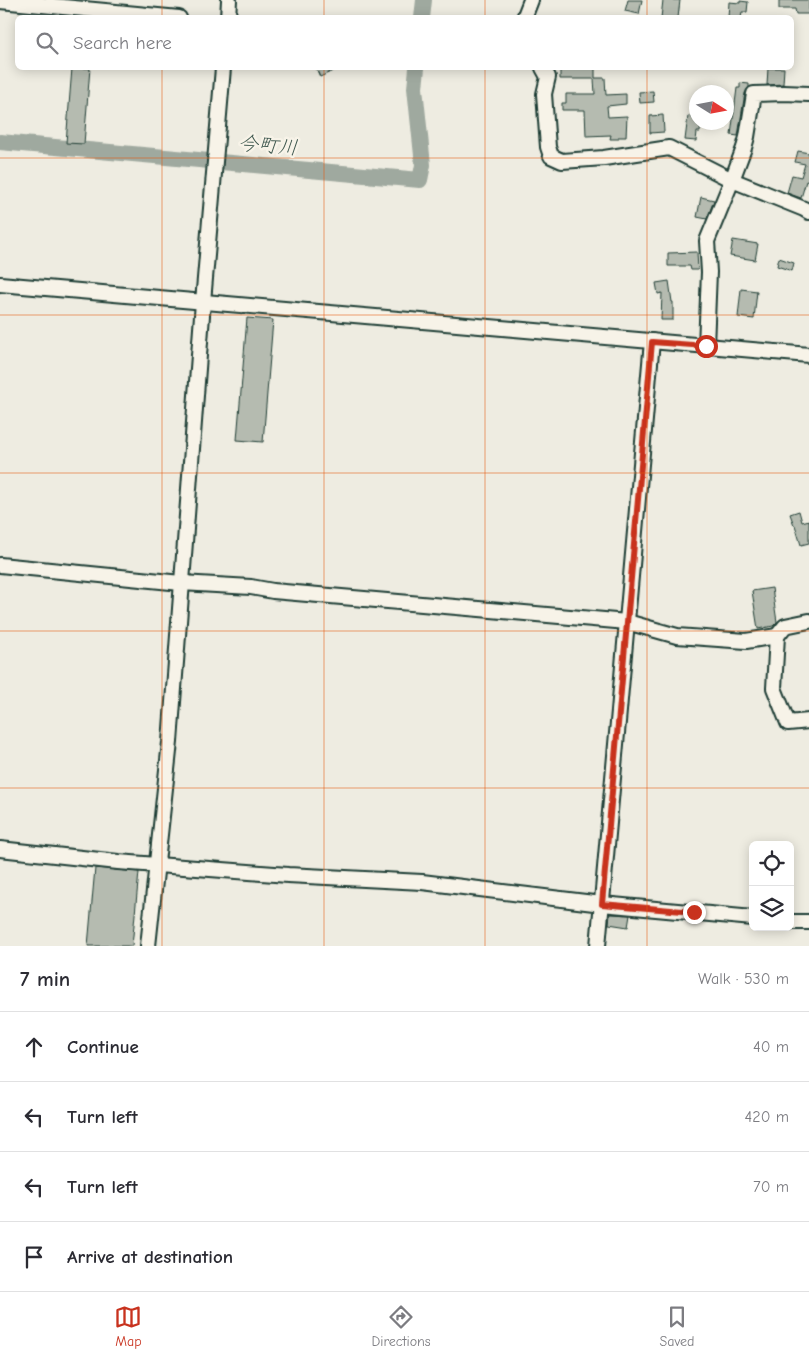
<!DOCTYPE html>
<meta charset="utf-8">
<style>
:root{--surface:#fff;--page:#f7f7f7;--text:#2b2b33;--muted:#7c7c81;--line:#e1e1e2;--accent:#c8321e}
body{margin:0;font-family:"Comic Neue","Klee One",sans-serif;background:var(--page);color:var(--text)}
.controls{position:absolute;right:15px;bottom:15px;display:grid;overflow:hidden;border-radius:8px;box-shadow:0 2px 12px #0003}
.controls button{width:45px;height:45px;display:grid;place-items:center;padding:0;border:0;border-bottom:1px solid var(--line);background:var(--surface);color:var(--text);font:25px sans-serif}
.compass{position:absolute;left:689px;top:85px;width:45px;height:45px;border-radius:50%;background:var(--surface);box-shadow:0 2px 12px #0003;rotate:101deg}
.stop{position:absolute;width:15px;height:15px;margin:-11px;border:4px solid #c8321e;border-radius:50%;background:#fff}
.stop.end{background:#c8321e;border-color:#fff;box-shadow:0 1px 5px #0008}
.list{margin:0;padding:0;list-style:none}
h2{display:flex;justify-content:space-between;align-items:center;height:65px;margin:0;padding:0 20px;font-size:21px}
h2 small{font-size:16px;font-weight:400;color:var(--muted)}
.list li{display:grid;grid-template-columns:32px 1fr auto;gap:15px;align-items:center;box-sizing:border-box;height:70px;padding:0 20px;border-top:1px solid var(--line)}
.list b{display:block;font-size:19px;white-space:nowrap}
.list em{font-size:16px;font-style:normal;color:var(--muted)}
.icon{flex:none;width:28px;height:28px;fill:none;stroke:currentColor;stroke-width:2;stroke-linecap:round;stroke-linejoin:round}
.map{position:relative;flex:none;width:809px;height:946px;overflow:hidden}
.search{position:absolute;background:var(--surface);box-shadow:0 2px 12px #0003;left:15px;right:15px;top:15px;height:55px;display:flex;align-items:center;gap:12px;box-sizing:border-box;padding:0 18px;border-radius:8px;color:var(--muted);font-size:19px}
.sheet{height:345px;background:var(--surface)}
nav{display:flex;justify-content:space-around;align-items:center;box-sizing:border-box;height:70px;border-top:1px solid var(--line);background:var(--surface);font-size:14px;color:var(--muted)}
nav a{display:grid;justify-items:center;gap:2px}
nav .on{color:var(--accent)}
.map>svg:first-child{display:block}
</style>
<div class="map">
<svg width="809" height="946" viewBox="0 0 809 946">
<rect width="100%" height="100%" fill="#eeece1"/>
<filter id="ink" filterUnits="userSpaceOnUse"><feTurbulence type="fractalNoise" baseFrequency=".02" numOctaves="2"/><feDisplacementMap in="SourceGraphic" scale="10" xChannelSelector="R" yChannelSelector="G"/><feConvolveMatrix kernelMatrix="1 2 1 2 8 2 1 2 1" color-interpolation-filters="sRGB"/></filter>
<g filter="url(#ink)">
<g fill="none" stroke-linecap="round" stroke-linejoin="round">
<g stroke="#9fa99f" stroke-width="16">
<path d="M422 18 424 0"/>
<path d="M0 142 420 180 423 165 415 88 417 68"/>
</g>
</g>
<g fill="#b5bbb0" stroke="#1f3d34">
<path d="M628 0H642L639 14 625 11Z"/>
<path d="M663 0H680L678 18H661Z"/>
<path d="M779 0H809V14H796L795 9H779Z"/>
<path d="M740 1 748 2 747 12H742L741 18H728L729 2 740 3Z"/>
<path d="M72 68H90L84 144 66 143Z"/>
<path d="M316 68H339L320 77Z"/>
<path d="M569 68H595V78H605L606 95 626 94V104L607 106 608 117 627 116 626 137H618V139H610L611 135 586 136 585 110H562V103H566V94H595L594 79H560V69H569Z"/>
<path d="M768 68H784L783 84 767 85Z"/>
<path d="M740 83 749 84V87L745 93 738 136 731 135 737 88H740Z"/>
<path d="M653 91 654 102 640 103 639 92Z"/>
<path d="M663 115 664 132 650 133V116Z"/>
<path d="M688 116 696 117V122H701L700 132H697L696 141 685 140Z"/>
<path d="M798 151 809 153V182L806 181 801 198 787 193 792 175 801 177 805 164 795 162Z"/>
<path d="M701 197 714 200 707 219 697 217Z"/>
<path d="M733 240 758 244 755 260 730 256Z"/>
<path d="M697 252 698 270H691L690 266H668V253Z"/>
<path d="M779 258 794 263 792 271 777 266Z"/>
<path d="M669 281 672 302H673V320H661L662 293 658 294 656 283Z"/>
<path d="M741 289 757 291 754 319 738 317Z"/>
<path d="M247 318 273 320 263 442 237 440Z"/>
<path d="M799 511 802 522 809 520V543L801 545 795 525H794L790 514Z"/>
<path d="M772 588 777 622 773 626 758 629 752 591Z"/>
<path d="M95 868 139 872 132 946H88Z"/>
<path d="M610 914 630 915 628 927 609 924Z"/>
</g>
<g fill="none" stroke-linecap="round" stroke-linejoin="round">
<g stroke="#1f3d34" stroke-width="18">
<g id="minor">
<path d="M0 1 179 18"/>
<path d="M228 18 229 0"/>
<path d="M524 18 531 0"/>
<path d="M543 68 548 77 544 94 548 147 551 156 562 161 604 158 669 148 732 180 804 209 809 212"/>
<path d="M0 284 809 355"/>
<path d="M706 346 709 272 707 241 732 180 744 148 747 137 754 94 784 93 809 94"/>
<path d="M0 565 181 583 251 587 273 591 627 622 677 636 746 641 777 636 774 688 788 723 809 721"/>
<path d="M777 636 785 626 809 621"/>
<path d="M0 849 118 862 288 875 422 882 602 904 753 918"/>
<path d="M790 922H809"/>
<path d="M148 946 170 742 203 302 223 68"/>
<path d="M598 946 652 341"/>
</g>
</g>
<use href="#minor" stroke="#f7f3e8" stroke-width="14"/>
</g>
</g>
<g fill="none" stroke-linecap="round" stroke-linejoin="round" filter="url(#ink)">
<path stroke="#c8321e" stroke-width="6" d="M694 912 602 904 652 342 706 346"/>
</g>
<path fill="none" stroke="#e8590c" stroke-width="1" stroke-opacity="0.55" d="M162 0V18M324 0V18M485 0V18M647 0V18M162 68V946M324 68V946M485 68V946M647 68V946M0 158H809M0 315H809M0 473H809M0 631H809M0 788H809"/>
<g text-anchor="middle" stroke-width="5" stroke-linejoin="round" paint-order="stroke">
<g font-size="20" font-style="italic" fill="#3f584f" stroke="#f7f3e8">
<text transform="translate(268 145) rotate(5)" y="7">今町川</text>
</g>
</g>
</svg>
<div class="controls">
<button><svg class="icon" aria-label="locate" viewBox="0 0 24 24"><circle cx="12" cy="12" r="6"/><path d="M12 2v4M12 18v4M2 12h4M18 12h4"/></svg></button>
<button><svg class="icon" aria-label="layers" viewBox="0 0 24 24"><path d="M12 4l9 5-9 5-9-5zM3 14l9 5 9-5"/></svg></button>
</div>
<svg class="compass" viewBox="-18 -18 36 36"><path d="M0-13l5 13h-10z" fill="#e53935"/><path d="M0 13l5-13h-10z" fill="#7c7c81"/></svg>
<div class="stop" style="left:706px;top:346px"></div>
<div class="stop end" style="left:694px;top:912px"></div>
<div class="search"><svg class="icon" aria-label="search" viewBox="0 0 24 24"><circle cx="10" cy="10" r="6"/><path d="M15 15l6 6"/></svg>Search here</div>
</div>
<section class="sheet">
<h2>7 min<small>Walk · 530 m</small></h2>
<ul class="list">
<li><svg class="icon" aria-label="ahead" viewBox="0 0 24 24"><path d="M12 20V5M6 11l6-6 6 6"/></svg><div><b>Continue</b></div><em>40 m</em></li>
<li><svg class="icon" aria-label="left" viewBox="0 0 24 24"><path d="M17 20v-9H6M10 6l-5 5 5 5"/></svg><div><b>Turn left</b></div><em>420 m</em></li>
<li><svg class="icon" aria-label="left" viewBox="0 0 24 24"><path d="M17 20v-9H6M10 6l-5 5 5 5"/></svg><div><b>Turn left</b></div><em>70 m</em></li>
<li><svg class="icon" aria-label="arrive" viewBox="0 0 24 24"><path d="M6 21V4h12l-3 4 3 4H6"/></svg><div><b>Arrive at destination</b></div></li>
</ul>
</section>
<nav>
<a class="on"><svg class="icon" aria-label="map" viewBox="0 0 24 24"><path d="M3 6l6-2 6 2 6-2v14l-6 2-6-2-6 2zM9 4v14M15 6v14"/></svg>Map</a>
<a><svg class="icon" aria-label="directions" viewBox="0 0 24 24"><path d="M12 3l9 9-9 9-9-9zM9 14v-3h6M13 9l2 2-2 2"/></svg>Directions</a>
<a><svg class="icon" aria-label="saved" viewBox="0 0 24 24"><path d="M7 4h10v16l-5-4-5 4z"/></svg>Saved</a>
</nav>
